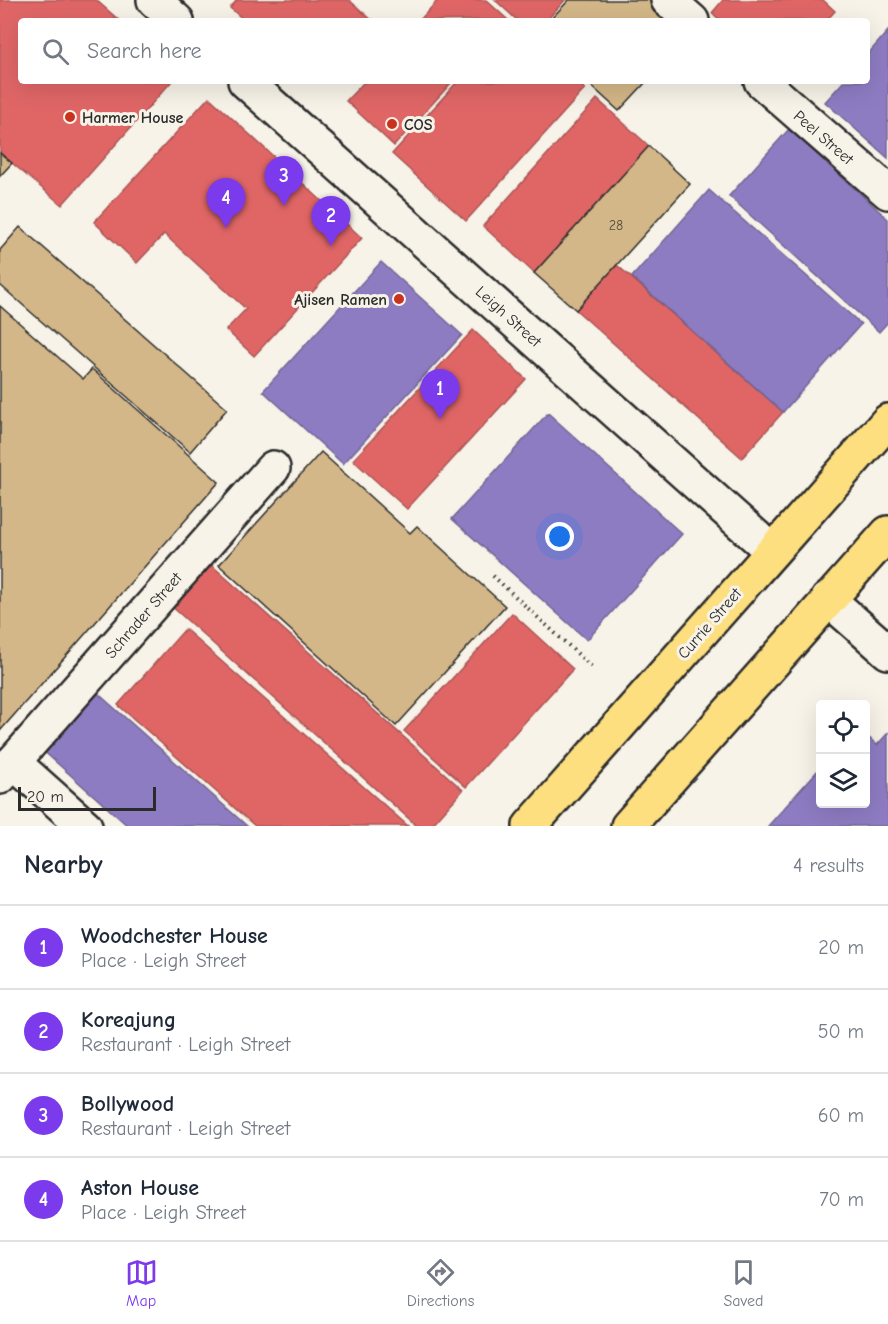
<!DOCTYPE html>
<meta charset="utf-8">
<style>
:root{--surface:#fff;--page:#f6f6f7;--text:#1f2937;--muted:#747a83;--line:#e0e1e3;--accent:#7c3aed}
body{margin:0;font-family:"Comic Neue",sans-serif;background:var(--page);color:var(--text)}
.controls{position:absolute;right:18px;bottom:18px;display:grid;overflow:hidden;border-radius:6px;box-shadow:0 6px 24px #0002}
.controls button{width:54px;height:54px;display:grid;place-items:center;padding:0;border:0;border-bottom:2px solid var(--line);background:var(--surface);color:var(--text);font:30px sans-serif}
.scale{position:absolute;left:18px;bottom:15px;width:138px;box-sizing:border-box;padding-left:6px;border:3px solid #2b2b2b;border-top:0;font-size:16px;line-height:21px;white-space:nowrap;color:#2b2b2b;-webkit-text-stroke:4px #f7f3e8;paint-order:stroke}
.you{position:absolute;left:560px;top:537px;width:21px;height:21px;margin:-15px;border:4px solid #fff;border-radius:50%;background:#1a73e8;box-shadow:0 0 0 9px #1a73e833}
.badge{display:grid;place-items:center;width:39px;height:39px;border-radius:50%;background:var(--accent);color:#fff;font-size:20px;font-weight:700}
.pin{position:absolute;translate:-50% -50px;filter:drop-shadow(0 2px 3px #0008)}
.pin::after{content:'';position:absolute;top:32px;width:21px;height:18px;background:inherit;clip-path:polygon(0 0,100% 0,50% 100%)}
.list{margin:0;padding:0;list-style:none}
h2{display:flex;justify-content:space-between;align-items:center;height:78px;margin:0;padding:0 24px;font-size:26px}
h2 small{font-size:20px;font-weight:400;color:var(--muted)}
.list li{display:grid;grid-template-columns:39px 1fr auto;gap:18px;align-items:center;box-sizing:border-box;height:84px;padding:0 24px;border-top:2px solid var(--line)}
.list b{display:block;font-size:22px;white-space:nowrap}
.list p{margin:0;font-size:20px;white-space:nowrap;color:var(--muted)}
.list em{font-size:20px;font-style:normal;color:var(--muted)}
.icon{flex:none;width:33px;height:33px;fill:none;stroke:currentColor;stroke-width:2;stroke-linecap:round;stroke-linejoin:round}
.map{position:relative;flex:none;width:888px;height:826px;overflow:hidden}
.search{position:absolute;background:var(--surface);box-shadow:0 6px 24px #0002;left:18px;right:18px;top:18px;height:66px;display:flex;align-items:center;gap:15px;box-sizing:border-box;padding:0 21px;border-radius:6px;color:var(--muted);font-size:22px}
.sheet{height:414px;background:var(--surface)}
nav{display:flex;justify-content:space-around;align-items:center;box-sizing:border-box;height:84px;border-top:2px solid var(--line);background:var(--surface);font-size:16px;color:var(--muted)}
nav a{display:grid;justify-items:center;gap:3px}
nav .on{color:var(--accent)}
.map>svg:first-child{display:block}
</style>
<div class="map">
<svg width="888" height="826" viewBox="0 0 888 826">
<rect width="100%" height="100%" fill="#f7f3e8"/>
<filter id="ink" filterUnits="userSpaceOnUse"><feTurbulence type="fractalNoise" baseFrequency=".0167" numOctaves="2"/><feDisplacementMap in="SourceGraphic" scale="12" xChannelSelector="R" yChannelSelector="G"/><feConvolveMatrix kernelMatrix="1 2 1 2 8 2 1 2 1" color-interpolation-filters="sRGB"/></filter>
<g filter="url(#ink)">
<g fill="#e06666" stroke="#aa5454" stroke-width="1.5">
<path d="M0 0H96L120 21H21V81H172L62 205 0 153Z"/>
<path d="M237 0H349L373 21H245L230 8Z"/>
<path d="M438 0H486L508 20 419 21Z"/>
<path d="M495 0H565L546 21H518Z"/>
<path d="M723 0H823L835 11 826 21H721L712 13Z"/>
<path d="M365 81H453L394 146 346 101Z"/>
<path d="M458 81H576L585 89 466 221 392 154Z"/>
<path d="M209 97 362 238 254 356 226 330 246 309 164 234 137 263 94 222Z"/>
<path d="M597 99 649 146 534 273 483 226Z"/>
<path d="M617 265 783 412 742 458 576 310Z"/>
<path d="M473 330 526 379 407 509 353 460Z"/>
<path d="M207 561 463 790 431 826H417L169 604Z"/>
<path d="M512 613 573 669 466 787 404 731Z"/>
<path d="M185 629 408 826H255L118 705Z"/>
</g>
<g fill="#8e7cc3" stroke="#706495" stroke-width="1.5">
<path d="M888 31V158L825 102 844 81H867V55Z"/>
<path d="M789 129 888 219V322L879 332 729 196Z"/>
<path d="M709 190 861 324 783 412 632 277Z"/>
<path d="M381 262 462 335 343 464 263 391Z"/>
<path d="M548 413 682 534 587 640 452 519Z"/>
<path d="M93 689 247 826H128L40 748Z"/>
<path d="M888 733V826H768L820 768V804H866V735L877 745Z"/>
</g>
<g fill="#d4b788" stroke="#2b2b2b" stroke-width="1.5">
<path d="M569 0H649L672 21H549Z"/>
<path d="M586 81H647L619 111Z"/>
<path d="M649 146 690 184 576 310 534 273Z"/>
<path d="M0 153 12 163 0 176Z"/>
<path d="M20 227 227 409 190 452 0 285V250Z"/>
<path d="M0 306 83 379 92 369 219 482 0 731Z"/>
<path d="M321 452 410 533 417 526 505 606 396 726 219 565Z"/>
</g>
<g fill="none" stroke-linecap="round" stroke-linejoin="round">
<g stroke="#2b2b2b" stroke-width="38">
<g id="minor">
<path d="M154 0 177 21"/>
<path d="M668 0 692 21"/>
<path d="M245 81 772 551"/>
<path d="M761 81 888 192"/>
<path d="M828 599 888 652"/>
<path d="M13 762 85 826"/>
<path d="M0 777 273 468"/>
</g>
</g>
<g stroke="#2b2b2b" stroke-width="38">
<g id="major">
<path d="M530 826 888 421"/>
<path d="M628 826 888 533"/>
</g>
</g>
<path stroke="#2b2b2b" stroke-width="4" stroke-dasharray="1.5 4.5" stroke-linecap="butt" d="M493 576 594 669"/>
<use href="#minor" stroke="#f7f3e8" stroke-width="33"/>
<use href="#major" stroke="#fddf80" stroke-width="33"/>
</g>
</g>
<g fill="#c8321e" stroke="#f7f3e8" stroke-width="2">
<circle cx="70" cy="117" r="6"/>
<circle cx="392" cy="124" r="6"/>
<circle cx="399" cy="299" r="6"/>
</g>
<g text-anchor="middle" stroke-width="6" stroke-linejoin="round" paint-order="stroke">
<g font-size="14" fill="#554e42">
<text x="616" y="230">28</text>
</g>
<g font-size="16" font-weight="bold" fill="#2b2b2b" stroke="#f7f3e8" text-anchor="start">
<text x="82" y="123">Harmer House</text>
<text x="404" y="130">COS</text>
<text x="387" y="305" text-anchor="end">Ajisen Ramen</text>
</g>
<g font-size="16" fill="#2b2b2b" stroke="#f7f3e8">
<text transform="translate(824 137) rotate(41)" y="6">Peel Street</text>
<text transform="translate(509 316) rotate(42)" y="6">Leigh Street</text>
<text transform="translate(143 615) rotate(-49)" y="6">Schrader Street</text>
<text transform="translate(709 623) rotate(-49)" y="6">Currie Street</text>
</g>
</g>
</svg>
<div class="controls">
<button><svg class="icon" aria-label="locate" viewBox="0 0 24 24"><circle cx="12" cy="12" r="6"/><path d="M12 2v4M12 18v4M2 12h4M18 12h4"/></svg></button>
<button><svg class="icon" aria-label="layers" viewBox="0 0 24 24"><path d="M12 4l9 5-9 5-9-5zM3 14l9 5 9-5"/></svg></button>
</div>
<div class="scale">20 m</div>
<div class="you"></div>
<div class="pin badge" style="left:440px;top:419px">1</div>
<div class="pin badge" style="left:331px;top:246px">2</div>
<div class="pin badge" style="left:284px;top:206px">3</div>
<div class="pin badge" style="left:226px;top:228px">4</div>
<div class="search"><svg class="icon" aria-label="search" viewBox="0 0 24 24"><circle cx="10" cy="10" r="6"/><path d="M15 15l6 6"/></svg>Search here</div>
</div>
<section class="sheet">
<h2>Nearby<small>4 results</small></h2>
<ul class="list">
<li><span class="badge">1</span><div><b>Woodchester House</b><p>Place · Leigh Street</p></div><em>20 m</em></li>
<li><span class="badge">2</span><div><b>Koreajung</b><p>Restaurant · Leigh Street</p></div><em>50 m</em></li>
<li><span class="badge">3</span><div><b>Bollywood</b><p>Restaurant · Leigh Street</p></div><em>60 m</em></li>
<li><span class="badge">4</span><div><b>Aston House</b><p>Place · Leigh Street</p></div><em>70 m</em></li>
</ul>
</section>
<nav>
<a class="on"><svg class="icon" aria-label="map" viewBox="0 0 24 24"><path d="M3 6l6-2 6 2 6-2v14l-6 2-6-2-6 2zM9 4v14M15 6v14"/></svg>Map</a>
<a><svg class="icon" aria-label="directions" viewBox="0 0 24 24"><path d="M12 3l9 9-9 9-9-9zM9 14v-3h6M13 9l2 2-2 2"/></svg>Directions</a>
<a><svg class="icon" aria-label="saved" viewBox="0 0 24 24"><path d="M7 4h10v16l-5-4-5 4z"/></svg>Saved</a>
</nav>
